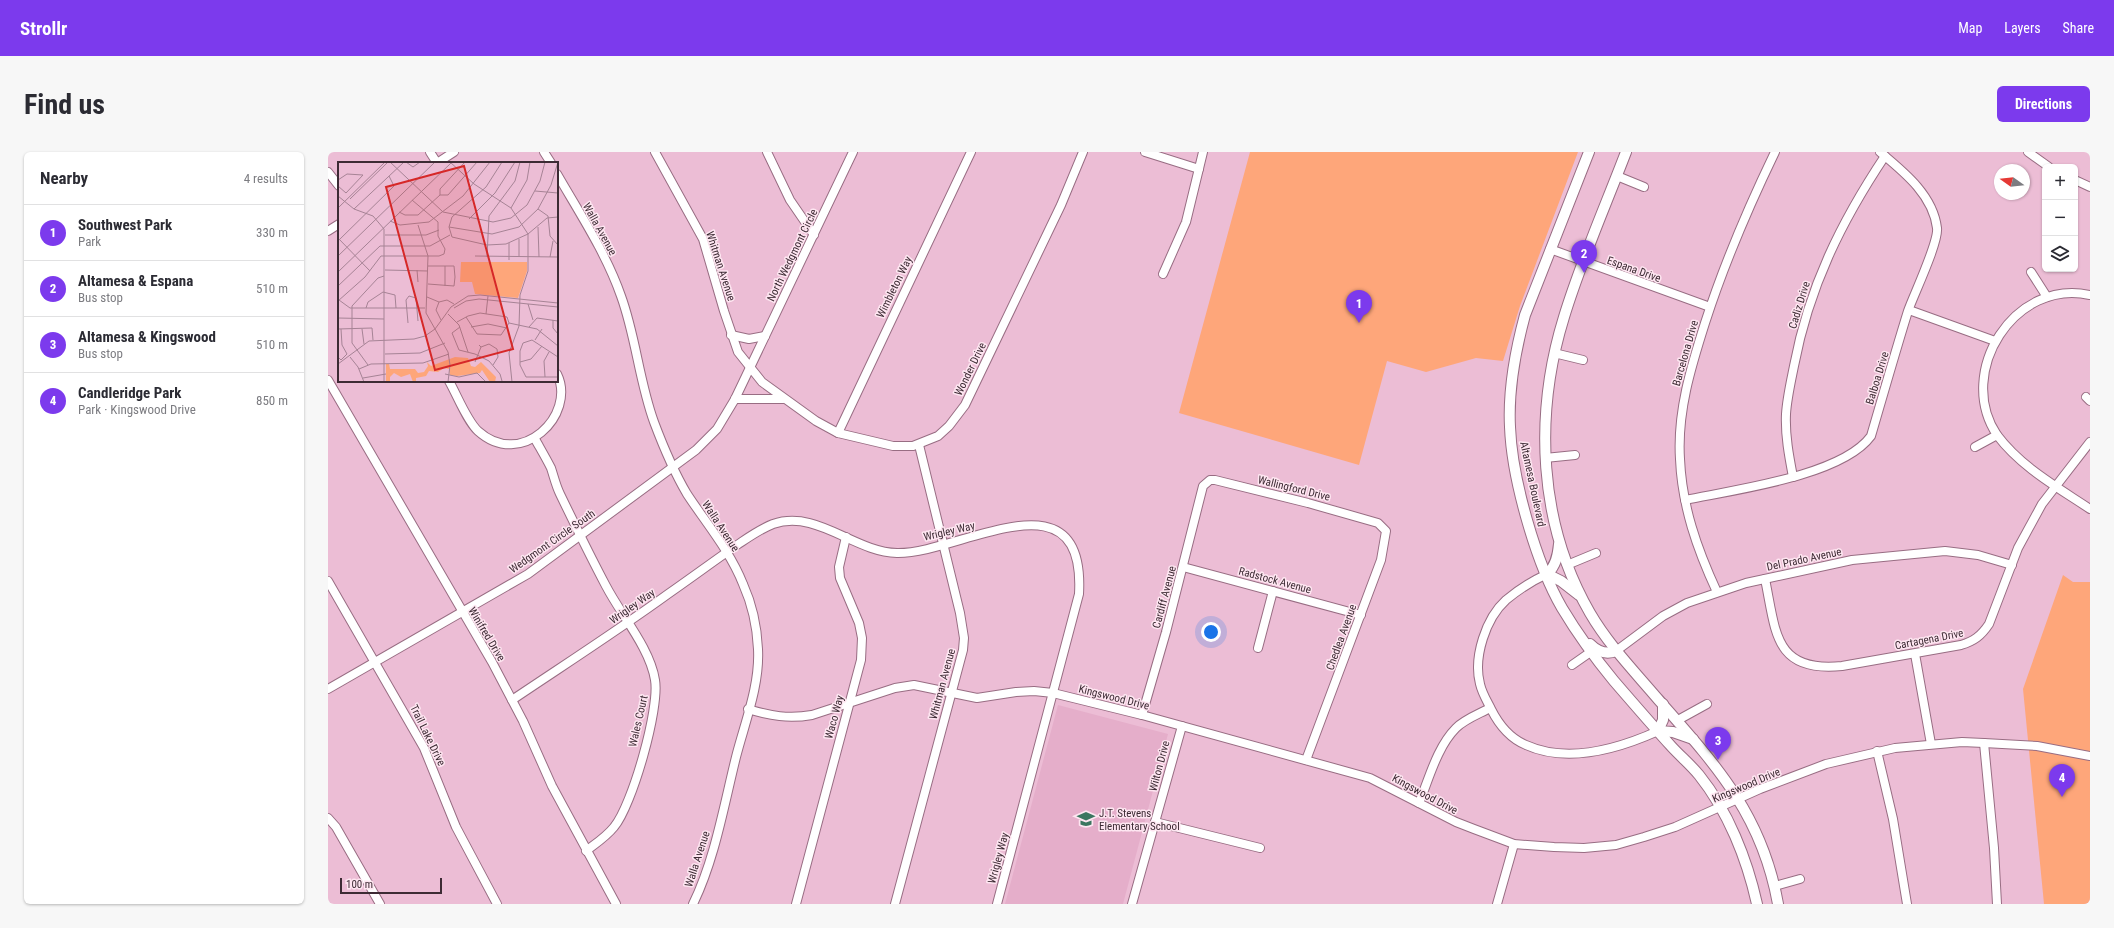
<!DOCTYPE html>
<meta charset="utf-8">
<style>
:root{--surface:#fff;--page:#f7f7f7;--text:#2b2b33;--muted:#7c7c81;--line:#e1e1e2;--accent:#7c3aed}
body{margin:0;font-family:"Roboto Condensed",sans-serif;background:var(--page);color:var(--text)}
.controls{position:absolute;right:12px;top:12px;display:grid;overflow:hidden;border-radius:6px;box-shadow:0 1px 3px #0004}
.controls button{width:36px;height:36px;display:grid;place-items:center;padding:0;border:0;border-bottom:1px solid var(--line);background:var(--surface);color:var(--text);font:20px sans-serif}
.compass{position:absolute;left:1666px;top:12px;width:36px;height:36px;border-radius:50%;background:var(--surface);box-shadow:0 1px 3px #0004;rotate:285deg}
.scale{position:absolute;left:12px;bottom:10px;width:102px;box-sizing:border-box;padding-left:4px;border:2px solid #3d2b34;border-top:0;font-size:11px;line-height:14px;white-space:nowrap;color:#3d2b34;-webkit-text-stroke:3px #fee6f1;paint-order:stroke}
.you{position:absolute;left:883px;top:480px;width:14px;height:14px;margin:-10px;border:3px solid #fff;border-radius:50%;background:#1a73e8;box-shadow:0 0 0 6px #1a73e833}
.badge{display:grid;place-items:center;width:26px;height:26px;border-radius:50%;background:var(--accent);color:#fff;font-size:13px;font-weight:700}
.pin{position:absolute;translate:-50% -33px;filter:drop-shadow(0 1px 2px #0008)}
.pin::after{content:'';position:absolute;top:21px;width:14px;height:12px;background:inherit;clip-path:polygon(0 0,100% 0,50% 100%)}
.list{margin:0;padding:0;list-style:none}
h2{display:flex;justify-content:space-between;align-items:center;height:52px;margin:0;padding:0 16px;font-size:17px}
h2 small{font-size:13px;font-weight:400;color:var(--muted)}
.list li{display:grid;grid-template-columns:26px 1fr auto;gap:12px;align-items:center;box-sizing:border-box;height:56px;padding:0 16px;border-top:1px solid var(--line)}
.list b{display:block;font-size:15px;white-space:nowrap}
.list p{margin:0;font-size:13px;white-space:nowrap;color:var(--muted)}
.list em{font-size:13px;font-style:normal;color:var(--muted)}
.icon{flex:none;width:22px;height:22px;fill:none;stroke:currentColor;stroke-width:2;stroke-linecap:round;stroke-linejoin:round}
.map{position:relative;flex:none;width:1762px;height:752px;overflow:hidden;border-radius:6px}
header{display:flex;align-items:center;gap:24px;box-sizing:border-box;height:56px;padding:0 20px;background:var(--accent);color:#fff}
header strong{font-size:19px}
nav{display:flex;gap:22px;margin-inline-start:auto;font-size:14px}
.intro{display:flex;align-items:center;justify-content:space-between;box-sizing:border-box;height:96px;padding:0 24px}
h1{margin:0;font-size:28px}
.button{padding:10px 18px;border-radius:6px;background:var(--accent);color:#fff;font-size:14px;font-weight:700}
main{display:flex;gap:24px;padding:0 24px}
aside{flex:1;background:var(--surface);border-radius:6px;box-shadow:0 1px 3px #0004}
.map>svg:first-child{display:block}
</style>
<header>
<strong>Strollr</strong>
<nav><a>Map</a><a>Layers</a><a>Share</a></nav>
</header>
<div class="intro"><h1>Find us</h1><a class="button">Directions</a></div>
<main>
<aside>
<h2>Nearby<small>4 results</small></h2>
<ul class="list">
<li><span class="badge">1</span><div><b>Southwest Park</b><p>Park</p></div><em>330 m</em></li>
<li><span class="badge">2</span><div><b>Altamesa &amp; Espana</b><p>Bus stop</p></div><em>510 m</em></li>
<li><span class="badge">3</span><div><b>Altamesa &amp; Kingswood</b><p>Bus stop</p></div><em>510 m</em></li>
<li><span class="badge">4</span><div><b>Candleridge Park</b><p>Park · Kingswood Drive</p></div><em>850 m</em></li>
</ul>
</aside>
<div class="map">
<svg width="1762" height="752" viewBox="0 0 1762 752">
<rect width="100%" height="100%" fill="#ecbdd5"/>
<path fill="#e5aeca" d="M730 553 840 582 795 752H677Z"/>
<g fill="#fea67a">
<path d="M922 0H1250L1192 154 1175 209 1148 206 1098 220 1059 209 1031 313 851 261Z"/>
<path d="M1735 423 1745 430H1762V752H1716L1695 537Z"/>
</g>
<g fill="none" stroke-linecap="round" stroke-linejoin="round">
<g stroke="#986d83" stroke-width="10">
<g id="minor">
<path d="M102 0 109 11"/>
<path d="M216 0 223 11"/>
<path d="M327 0 375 87 396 159 410 200 434 230 488 269 510 281 565 294H585L610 284 621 274 637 253 733 53 755 0"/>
<path d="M439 0 462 48 486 83"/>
<path d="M817 0 871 17"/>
<path d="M1700 0 1721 15"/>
<path d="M109 11 126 0"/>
<path d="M0 20 11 34"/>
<path d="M229 22C252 62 278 101 293 144 308 185 311 229 326 270 335 294 346 320 359 342 378 371 402 399 415 432 424 452 429 474 430 497 432 533 417 570 408 605 396 653 387 707 365 752"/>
<path d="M1289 24 1316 35"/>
<path d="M1747 28 1762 35"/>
<path d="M0 79 11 72"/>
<path d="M1222 97 1382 155"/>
<path d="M1703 120 1719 145"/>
<path d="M835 122 858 70 875 0"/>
<path d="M1581 158 1667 189"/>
<path d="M403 183 421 187 437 184"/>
<path d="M1226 201 1255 208"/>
<path d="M0 228 164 510 195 569 224 634 288 752"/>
<path d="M121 229C129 243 139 269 150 279 193 318 249 263 229 222"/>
<path d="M1758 245 1762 249"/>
<path d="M407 247H455"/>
<path d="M510 281 643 0"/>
<path d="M1669 283C1627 220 1687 126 1762 143"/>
<path d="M207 287C212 296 218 306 223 316 226 325 228 334 232 342 247 373 262 404 278 434 293 463 322 496 327 528 332 556 304 654 286 675 278 685 267 692 258 699"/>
<path d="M1647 295 1669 283C1693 315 1729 335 1762 357"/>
<path d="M1217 306 1247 303"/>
<path d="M1465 325C1461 304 1457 283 1458 262 1459 246 1463 229 1466 214 1481 135 1513 70 1557 4"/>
<path d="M1357 348C1405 338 1514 324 1543 284 1555 243 1567 201 1580 159 1586 142 1611 90 1609 76 1605 43 1576 20 1552 0"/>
<path d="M1239 413 1268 401"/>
<path d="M855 415 1033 463"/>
<path d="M1219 422C1204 429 1191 437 1178 448 1158 466 1145 505 1152 532 1154 541 1159 549 1163 557 1171 573 1181 586 1198 593 1240 612 1290 597 1330 579"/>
<path d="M1437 427C1448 480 1446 521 1514 514L1633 493C1646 489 1653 484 1661 472L1690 396 1714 352 1762 290"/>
<path d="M0 429 96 596 128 675 169 752"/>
<path d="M1389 440C1369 397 1354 354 1352 307 1349 260 1363 215 1377 171 1396 112 1420 56 1447 0"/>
<path d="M930 496 945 439"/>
<path d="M1288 499 1335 464 1359 451 1418 431 1524 408 1617 399 1650 403 1684 413"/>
<path d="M1587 502 1603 592"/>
<path d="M1244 513 1264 499"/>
<path d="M0 537 200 422 368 298 389 277 407 247 525 0"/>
<path d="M184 548C236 513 289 479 340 442 363 426 386 409 409 393 421 385 432 377 445 372 489 357 526 400 569 401 632 402 758 316 751 442L669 752"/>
<path d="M420 557C442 564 461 567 484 563L567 536 586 533 649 546 688 540 706 539 725 541 814 563 1042 626 1128 670 1146 677 1186 692 1226 695 1256 696 1288 693 1316 685 1347 675 1432 637 1498 612 1567 596 1634 590 1656 591 1709 594 1762 604"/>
<path d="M814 563 838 480 875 334 882 328H887L980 351 1050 371 1058 379 1053 408 978 608"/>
<path d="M1350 568 1379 552"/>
<path d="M1656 591 1666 696 1669 752"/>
<path d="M1549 599 1565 667 1579 752"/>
<path d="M1091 651C1101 627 1109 595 1128 576 1137 567 1151 562 1162 556"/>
<path d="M0 666 8 675 52 752"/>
<path d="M827 670 932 696"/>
<path d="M1447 734 1472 727"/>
<path d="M468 752 533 508 534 486 531 471 512 426 511 415 518 385"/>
<path d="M567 752 635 498 636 486 632 461 591 293"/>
<path d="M804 752 854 574"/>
<path d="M1169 752 1186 692"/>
</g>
</g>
<g stroke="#986d83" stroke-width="12">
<g id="major">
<path d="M1261 0 1197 163C1187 200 1180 237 1182 275 1184 327 1208 411 1234 456 1249 481 1267 506 1286 529 1305 551 1324 573 1343 594 1352 604 1362 612 1371 623 1400 659 1419 707 1429 752"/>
<path d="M1298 0C1277 55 1253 109 1236 165 1206 262 1210 371 1262 461 1280 492 1306 519 1329 546 1387 612 1434 662 1450 752"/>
<path d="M1231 392C1230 403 1228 414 1219 422L1233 429 1251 443"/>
<path d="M1262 492C1270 500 1278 503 1288 499"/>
<path d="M1335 552V568L1330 579 1345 580 1365 587"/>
</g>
</g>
<use href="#minor" stroke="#fff" stroke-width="8"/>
<use href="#major" stroke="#fff" stroke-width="10"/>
</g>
<defs>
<g id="school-bare" transform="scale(1.38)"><path d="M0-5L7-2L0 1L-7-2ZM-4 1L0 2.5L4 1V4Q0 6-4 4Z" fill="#3b7660" stroke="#fee6f1" stroke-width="2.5" paint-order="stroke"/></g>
</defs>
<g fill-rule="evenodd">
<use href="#school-bare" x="758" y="667"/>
</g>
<g text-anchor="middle" stroke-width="3" stroke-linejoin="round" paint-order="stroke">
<g font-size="11" fill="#3d2b34" stroke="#fee6f1">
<text transform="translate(272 77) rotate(61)" y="4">Walla Avenue</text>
<text transform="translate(464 103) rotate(-64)" y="4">North Wedgmont Circle</text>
<text transform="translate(393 114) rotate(72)" y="4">Whitman Avenue</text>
<text transform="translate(1306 117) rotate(20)" y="4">Espana Drive</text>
<text transform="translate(566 135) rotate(-64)" y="4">Wimbleton Way</text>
<text transform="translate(1471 153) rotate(-73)" y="4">Cadiz Drive</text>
<text transform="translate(1357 201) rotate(-74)" y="4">Barcelona Drive</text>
<text transform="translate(642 217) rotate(-64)" y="4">Wonder Drive</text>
<text transform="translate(1549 226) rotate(-73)" y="4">Balboa Drive</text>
<text transform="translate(1205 332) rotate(78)" y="4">Altamesa Boulevard</text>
<text transform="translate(966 336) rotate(14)" y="4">Wallingford Drive</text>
<text transform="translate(393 374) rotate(57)" y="4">Walla Avenue</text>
<text transform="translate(621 379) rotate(-13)" y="4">Wrigley Way</text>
<text transform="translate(224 389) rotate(-35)" y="4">Wedgmont Circle South</text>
<text transform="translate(1476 407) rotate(-12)" y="4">Del Prado Avenue</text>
<text transform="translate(947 428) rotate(15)" y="4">Radstock Avenue</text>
<text transform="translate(836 445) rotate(-75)" y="4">Cardiff Avenue</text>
<text transform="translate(304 454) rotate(-35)" y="4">Wrigley Way</text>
<text transform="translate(159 482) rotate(59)" y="4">Winifred Drive</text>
<text transform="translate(1013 485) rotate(-70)" y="4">Chedlea Avenue</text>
<text transform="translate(1601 487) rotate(-11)" y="4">Cartagena Drive</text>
<text transform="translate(614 532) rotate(-75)" y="4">Whitman Avenue</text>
<text transform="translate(786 545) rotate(14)" y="4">Kingswood Drive</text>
<text transform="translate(506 565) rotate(-75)" y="4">Waco Way</text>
<text transform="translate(310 569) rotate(-77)" y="4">Wales Court</text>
<text transform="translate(100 583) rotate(64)" y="4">Trail Lake Drive</text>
<text transform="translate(831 614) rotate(-75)" y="4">Wilton Drive</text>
<text transform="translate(1418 633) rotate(-23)" y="4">Kingswood Drive</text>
<text transform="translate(1097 642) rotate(28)" y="4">Kingswood Drive</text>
<text transform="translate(670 706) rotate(-75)" y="4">Wrigley Way</text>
<text transform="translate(369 707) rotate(-72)" y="4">Walla Avenue</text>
</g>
<g font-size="11" fill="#3d2b34" stroke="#fee6f1" text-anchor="start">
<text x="771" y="665">J.T. Stevens<tspan x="771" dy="13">Elementary School</tspan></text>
</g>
</g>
<g transform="translate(10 10)">
<rect width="220" height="220" fill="#ecbdd5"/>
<path d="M123 100H189V109L180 136 137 132 134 120H122ZM117 195 130 196 133 204 137 205 143 200 158 215 157 220H152L144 208 142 211 119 214 112 213 111 207 106 206 100 210 91 209 88 214 78 216V220H75L72 212 63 215 56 211 52 215V220H48V202H51L52 207H77L80 211 86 210 90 204 89 200 93 204Z" fill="#fea67a"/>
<path fill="none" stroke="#a68395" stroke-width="1" d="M52 0 105 50 155 60 173 56 189 43 202 19 207 0M68 0 75 5 82 0M112 0 136 22 173 46 190 72V109L182 133 181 164 171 191 174 220M164 0 148 25 114 55 111 65 114 75 149 83 168 82 190 72 209 56 220 55M0 18 9 12 25 13 8 31 0 24M197 29 220 31M102 33H110L139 0M102 33V27L127 0M0 34 16 47 35 54 46 67V220M12 37 50 0M0 46 47 0M173 46 189 18 192 0M16 47 66 0M200 47 210 54 212 74 220 83M61 50 67 53H80L102 33M131 57 157 31 177 0M52 59 62 63 91 60 125 34 152 0M80 63 90 94 88 151 110 190 112 203 110 220M111 65 154 72 181 65 200 47 213 23 220 0M200 65 201 95M47 73H88L101 68M0 76 32 109M0 79 56 24 51 14M171 81V98M0 94 97 0M137 94 220 95M149 95 151 54 177 19 182 0M181 95V77M212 95 215 79M107 104V124M47 108 90 109M79 108 80 120M0 110 113 1M90 122 116 124 117 115 116 104H90M0 124 42 84H92L112 73M89 135 101 140M1 138 12 146H87M0 139 27 115 43 94H101L106 92 107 87 100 74V60L74 38M101 140 98 148 103 158M101 140 109 138 116 142M190 142 195 158M28 146 30 140 45 130 57 133 58 146M116 146 128 139 141 137 220 145M110 152 121 163 130 190M148 152 150 134M128 155 139 172 163 173 171 161M0 156 46 157M215 158V166L220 172M119 160 130 154 142 151 169 155 171 161M70 161 68 138 71 134 78 136 80 159M171 161 199 167 220 184M122 165 114 171 121 188 137 192 151 199 162 212 164 219M133 165 150 162 169 166M191 165 199 156 220 159M0 167 34 166 35 178M24 167 26 182M197 178 204 167M143 185 151 182 159 187 160 195 155 203M47 192 82 191 107 181M0 195 3 198 9 192 4 183 3 167M12 195 20 205 26 220M220 195 194 178 185 181 182 189V203L188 215H220M137 200 143 185 141 183M182 200 193 197 204 184M0 202 31 179 76 177 87 174 97 167 113 145 130 134 142 133 220 141M30 203 14 181V144L40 116 46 114M21 207 33 202 85 201 111 192M107 212 121 215 139 211 148 220M207 215 206 199 211 190M25 216 48 212"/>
<path fill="#d62828" fill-opacity="0.15" stroke="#d62828" stroke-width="2" d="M126 4 175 187 97 208 48 25Z"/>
<rect width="220" height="220" fill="none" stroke="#3d2b34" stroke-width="2"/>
</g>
</svg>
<div class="controls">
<button>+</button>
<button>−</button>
<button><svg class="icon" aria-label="layers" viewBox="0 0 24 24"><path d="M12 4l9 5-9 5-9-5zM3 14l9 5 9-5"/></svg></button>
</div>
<svg class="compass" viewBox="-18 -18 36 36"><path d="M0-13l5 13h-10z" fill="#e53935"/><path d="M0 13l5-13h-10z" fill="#7c7c81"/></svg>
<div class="scale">100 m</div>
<div class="you"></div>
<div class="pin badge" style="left:1031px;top:171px">1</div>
<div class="pin badge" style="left:1256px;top:121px">2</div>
<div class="pin badge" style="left:1390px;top:608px">3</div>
<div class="pin badge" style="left:1734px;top:645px">4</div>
</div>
</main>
